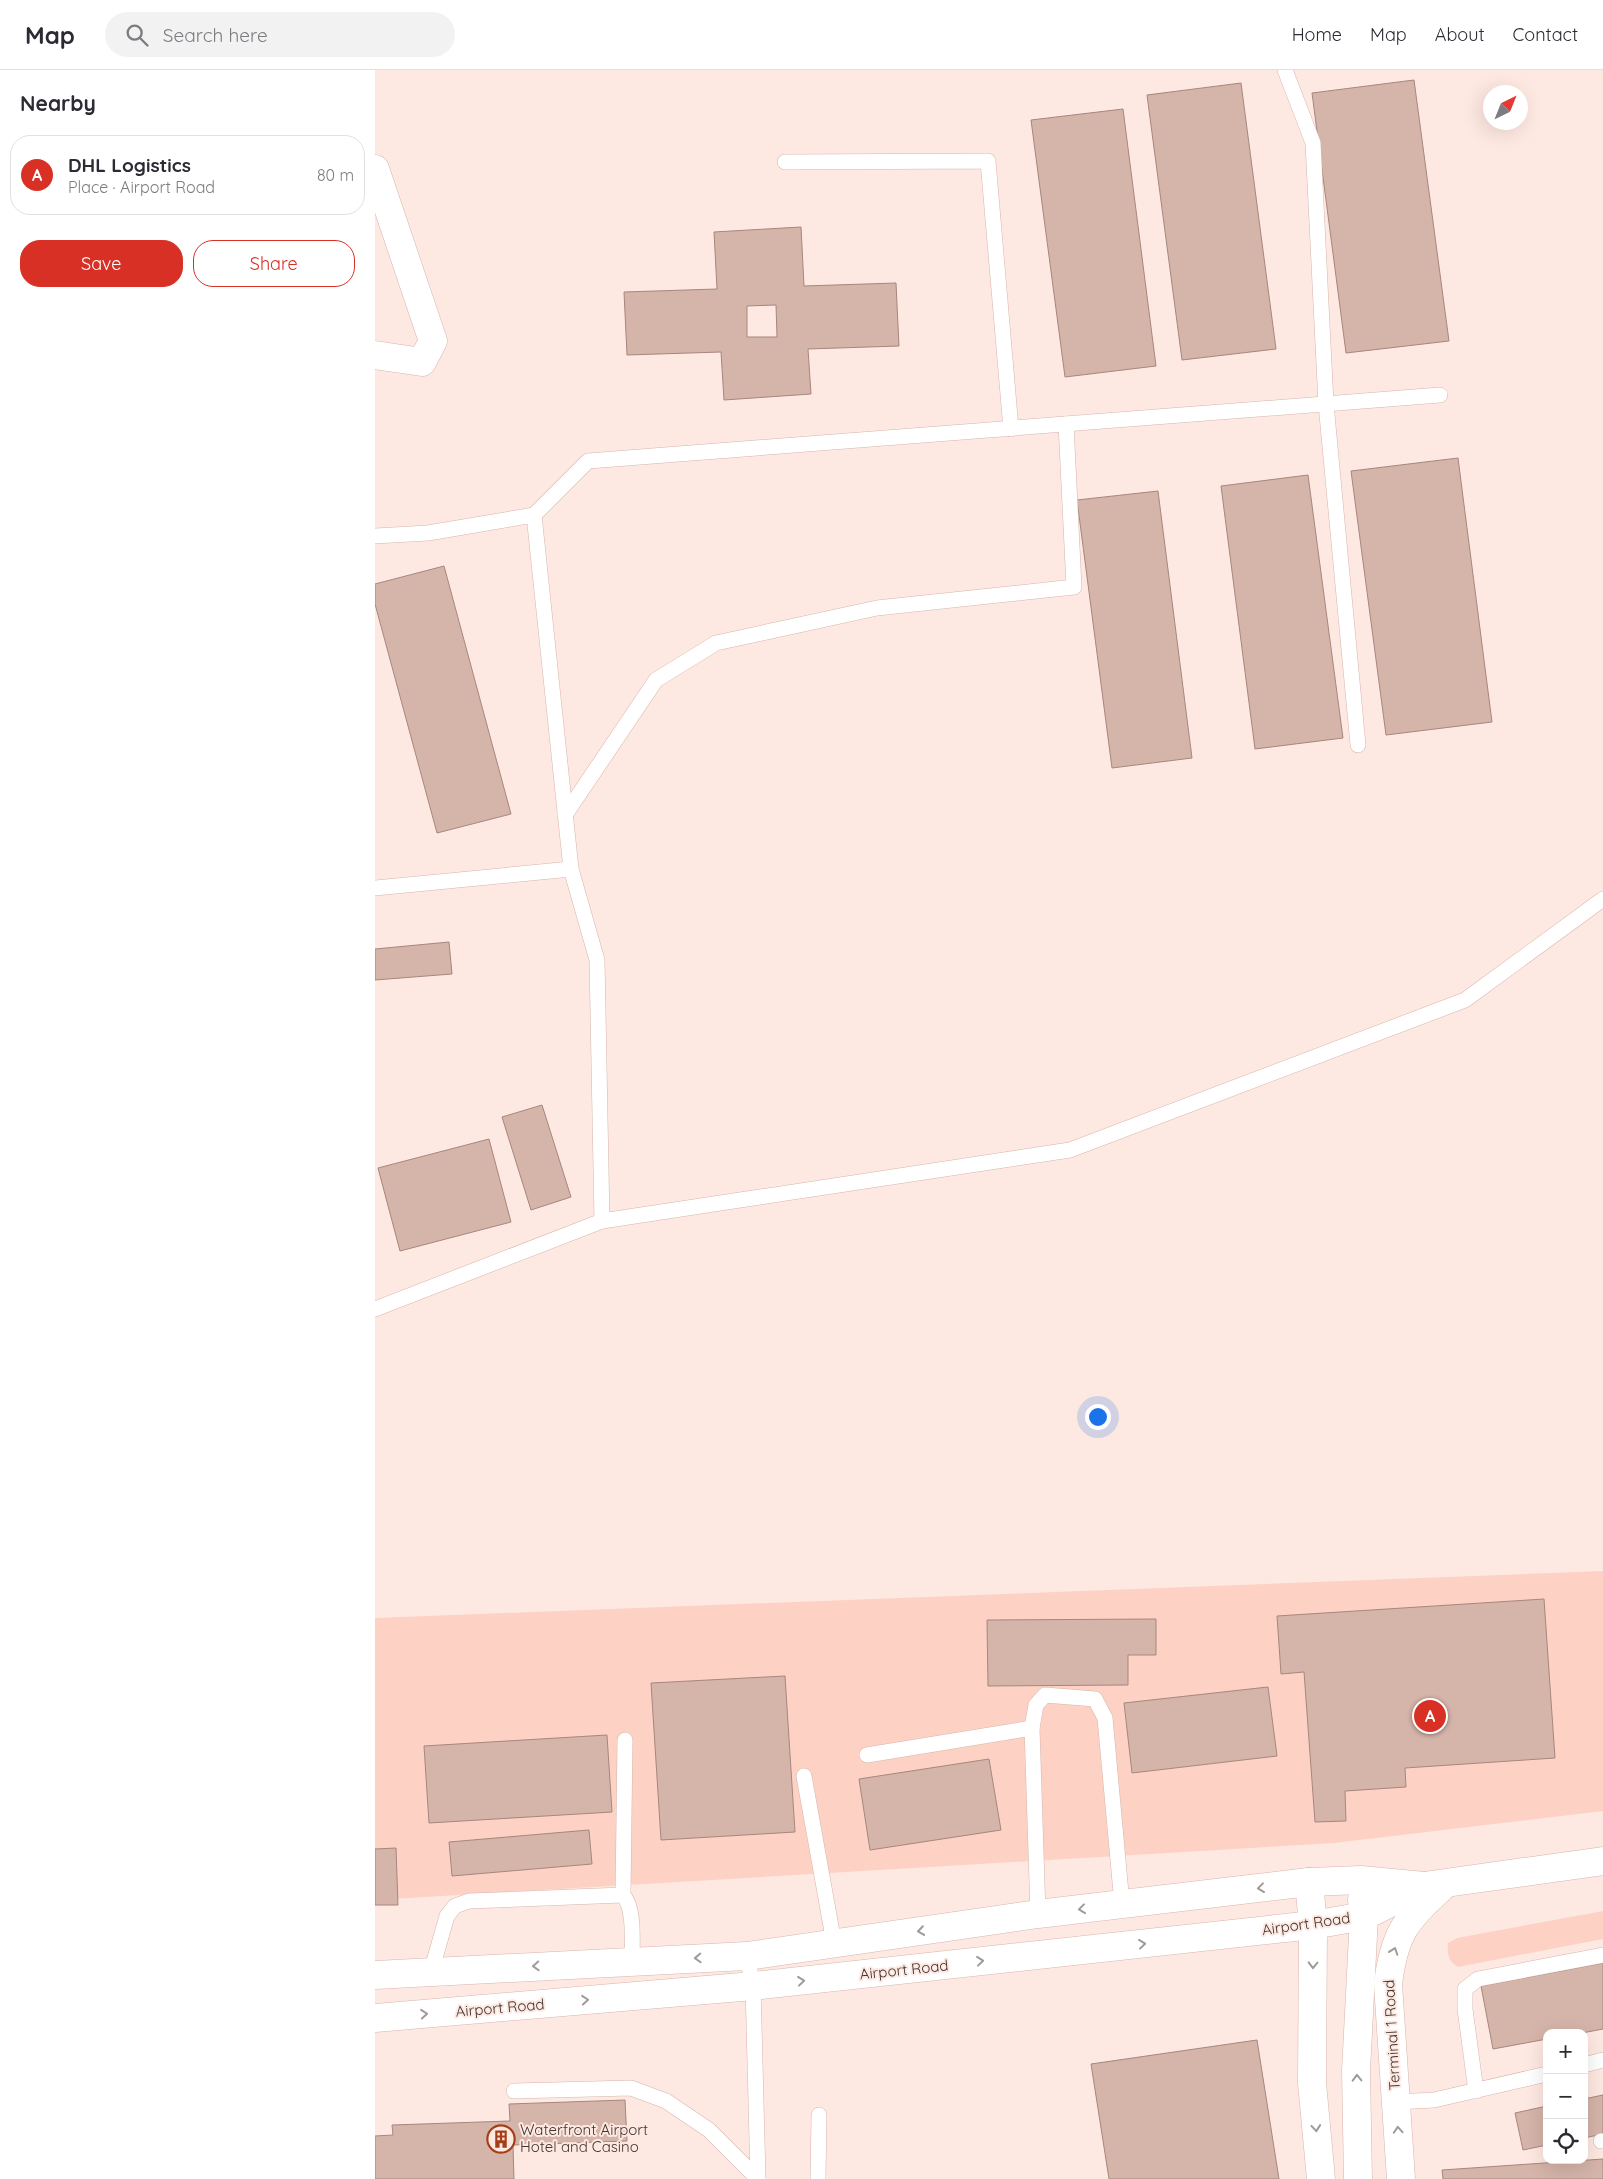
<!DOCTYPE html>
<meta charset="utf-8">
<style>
:root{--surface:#fff;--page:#f2f2f3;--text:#2b2b33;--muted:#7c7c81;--line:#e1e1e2;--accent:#d93025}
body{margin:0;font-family:Quicksand,sans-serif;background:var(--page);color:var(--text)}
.controls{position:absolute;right:15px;bottom:15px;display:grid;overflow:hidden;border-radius:10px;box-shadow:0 5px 20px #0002}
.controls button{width:45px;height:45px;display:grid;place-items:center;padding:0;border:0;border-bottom:1px solid var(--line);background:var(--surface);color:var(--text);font:25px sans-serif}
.compass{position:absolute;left:1108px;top:15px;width:45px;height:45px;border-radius:50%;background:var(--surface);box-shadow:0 5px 20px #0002;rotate:43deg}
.you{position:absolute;left:722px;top:1346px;width:18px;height:18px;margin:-12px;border:4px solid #fff;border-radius:50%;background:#1a73e8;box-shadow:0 0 0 8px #1a73e833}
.badge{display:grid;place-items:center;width:32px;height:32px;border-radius:50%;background:var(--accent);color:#fff;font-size:16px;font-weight:700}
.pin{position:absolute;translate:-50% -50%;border:2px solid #fff;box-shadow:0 1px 5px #0006}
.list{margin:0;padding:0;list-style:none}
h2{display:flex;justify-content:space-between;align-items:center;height:65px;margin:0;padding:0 20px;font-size:21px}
h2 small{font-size:16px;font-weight:400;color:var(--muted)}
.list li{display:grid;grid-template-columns:32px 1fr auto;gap:15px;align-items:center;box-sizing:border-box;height:80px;margin:0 10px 10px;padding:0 10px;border:1px solid var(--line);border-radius:20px}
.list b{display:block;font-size:19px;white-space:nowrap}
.list p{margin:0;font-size:16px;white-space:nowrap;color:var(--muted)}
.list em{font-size:16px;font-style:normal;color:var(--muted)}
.actions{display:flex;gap:10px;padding:15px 20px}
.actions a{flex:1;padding:11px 0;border:1px solid var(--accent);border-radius:20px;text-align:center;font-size:18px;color:var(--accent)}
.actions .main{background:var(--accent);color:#fff}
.icon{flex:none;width:28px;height:28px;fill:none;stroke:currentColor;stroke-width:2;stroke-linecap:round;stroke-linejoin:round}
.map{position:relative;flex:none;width:1228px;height:2109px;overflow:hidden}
header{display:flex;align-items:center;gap:30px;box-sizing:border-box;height:70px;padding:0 25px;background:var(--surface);border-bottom:1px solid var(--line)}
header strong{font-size:24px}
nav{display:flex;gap:28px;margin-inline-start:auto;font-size:18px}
.search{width:350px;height:45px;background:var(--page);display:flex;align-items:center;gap:12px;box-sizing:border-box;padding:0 18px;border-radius:28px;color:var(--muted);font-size:19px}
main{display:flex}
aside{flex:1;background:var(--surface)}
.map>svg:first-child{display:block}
</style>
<header>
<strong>Map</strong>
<div class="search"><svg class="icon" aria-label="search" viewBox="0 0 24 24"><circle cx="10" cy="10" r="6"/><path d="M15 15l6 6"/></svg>Search here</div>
<nav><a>Home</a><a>Map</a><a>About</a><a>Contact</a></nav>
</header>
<main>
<aside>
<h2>Nearby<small></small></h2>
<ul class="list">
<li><span class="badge">A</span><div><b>DHL Logistics</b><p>Place · Airport Road</p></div><em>80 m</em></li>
</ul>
<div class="actions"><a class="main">Save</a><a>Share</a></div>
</aside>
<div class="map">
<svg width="1228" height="2109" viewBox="0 0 1228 2109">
<rect width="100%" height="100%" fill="#fee9e2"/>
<g fill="#fdd2c4">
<path d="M1228 1501V1741L959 1773 0 1830V1548Z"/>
<path d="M1228 1841V1869L1083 1897C1073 1891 1072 1884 1073 1873L1082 1868Z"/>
</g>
<g fill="#d5b4a9" stroke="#a6877d" fill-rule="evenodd">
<path d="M1039 10 1074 271 971 283 937 23Z"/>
<path d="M866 13 901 279 807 290 772 25Z"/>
<path d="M748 39 781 296 690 307 656 50Z"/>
<path d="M426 157 429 216 521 213 524 276 433 279 436 324 349 330 346 282 252 285 249 222 342 219 339 162ZM401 235 402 267H372V236Z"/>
<path d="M1083 388 1117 652 1011 665 976 401Z"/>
<path d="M933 405 968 668 880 679 846 416Z"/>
<path d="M783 421 817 688 737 698 702 430Z"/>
<path d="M69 496 136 744 62 763 0 534V514Z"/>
<path d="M74 872 77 904 0 910V879Z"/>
<path d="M167 1035 196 1127 156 1140 127 1047Z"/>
<path d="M114 1069 136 1152 25 1181 3 1098Z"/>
<path d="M1169 1529 1180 1688 1030 1698 1031 1717 970 1721 971 1751 940 1752 929 1602 906 1604 902 1546Z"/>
<path d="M781 1549V1585H753V1615L613 1616 612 1550Z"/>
<path d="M410 1606 420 1762 286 1770 276 1613Z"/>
<path d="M893 1617 902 1686 757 1703 749 1633Z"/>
<path d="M232 1665 237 1742 54 1753 49 1676Z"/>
<path d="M614 1689 626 1760 495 1780 484 1709Z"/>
<path d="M214 1760 217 1794 77 1806 74 1772Z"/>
<path d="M21 1778 23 1835H0V1779Z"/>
<path d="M1228 1893V1959L1207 1963H1172V1969L1118 1979 1106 1916Z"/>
<path d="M882 1970 904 2109H734L716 1994Z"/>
<path d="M1228 2025V2064L1209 2068V2029Z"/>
<path d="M250 2030 252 2071 138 2075 139 2109H0V2066L18 2065 17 2055 135 2051 134 2034Z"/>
<path d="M1172 2036V2075L1148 2080 1140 2043Z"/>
<path d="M1228 2089V2109H1068L1067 2100Z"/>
</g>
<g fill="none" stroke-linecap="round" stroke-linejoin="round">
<g stroke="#d7b5ab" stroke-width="16">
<g id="service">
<path d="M910 0 938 73 951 334 983 675"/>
<path d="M410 92 613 91 636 359"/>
<path d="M159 445 196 799 222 890 227 1151"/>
<path d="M0 466 53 463 159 445 213 391 1065 325"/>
<path d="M190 745 281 610 341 573 502 538 699 517 691 354"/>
<path d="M0 818 196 799"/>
<path d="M0 1239 227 1151 695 1080 1090 930 1228 829"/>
<path d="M657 1658 661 1635 670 1625 720 1629 730 1648 747 1834"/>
<path d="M250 1670 248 1825C260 1838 257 1873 257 1891"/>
<path d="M492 1685 657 1658 663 1844"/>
<path d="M429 1706 459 1873"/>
<path d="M372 1886 378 1916 383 2109"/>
<path d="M56 1902 72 1846 80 1836 94 1831 248 1825"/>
<path d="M1209 1995 1228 1990"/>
<path d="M139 2021 256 2018 291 2031 334 2060 383 2109"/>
<path d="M1101 2021 1090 1939V1919L1103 1909 1228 1885"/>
<path d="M1021 2032 1059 2030 1172 2004"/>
<path d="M1226 2071H1228"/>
<path d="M443 2109 444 2045"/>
</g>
</g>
<g stroke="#d7b5ab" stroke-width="29">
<path id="minor" d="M0 99 58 271 47 292 0 285"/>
</g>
<g stroke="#d7b5ab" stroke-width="29">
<g id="tertiary">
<path d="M934 1812 938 1855 937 2013 946 2109"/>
<path d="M0 1905 372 1886 663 1844 934 1812 986 1810 1049 1816"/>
<path d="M0 1948 378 1916 938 1855 989 1846 1049 1816 1228 1791"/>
<path d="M983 2109 981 2001 989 1846 987 1829"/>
<path d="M1026 2109 1013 1914C1019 1865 1030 1850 1066 1818"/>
</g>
</g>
<use href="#service" stroke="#fff" stroke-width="15"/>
<use href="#minor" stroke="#fff" stroke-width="28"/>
<use href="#tertiary" stroke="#fff" stroke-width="28"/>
</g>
<defs><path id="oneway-chevron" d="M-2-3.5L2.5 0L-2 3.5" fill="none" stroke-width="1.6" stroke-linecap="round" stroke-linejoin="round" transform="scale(1.25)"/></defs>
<g stroke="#a09a98">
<use href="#oneway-chevron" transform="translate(886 1818) rotate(173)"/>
<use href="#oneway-chevron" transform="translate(707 1839) rotate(173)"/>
<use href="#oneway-chevron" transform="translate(546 1861) rotate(172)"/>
<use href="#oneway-chevron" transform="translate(767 1874) rotate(-6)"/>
<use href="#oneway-chevron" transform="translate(1019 1881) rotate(-71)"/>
<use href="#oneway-chevron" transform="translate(323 1888) rotate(178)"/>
<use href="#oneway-chevron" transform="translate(605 1891) rotate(-6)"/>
<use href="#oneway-chevron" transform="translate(938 1895) rotate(91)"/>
<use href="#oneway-chevron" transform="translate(161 1896) rotate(177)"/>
<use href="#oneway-chevron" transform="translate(426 1911) rotate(-6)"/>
<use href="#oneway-chevron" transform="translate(210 1930) rotate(-5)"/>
<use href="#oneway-chevron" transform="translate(49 1944) rotate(-5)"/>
<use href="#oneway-chevron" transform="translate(982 2008) rotate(-91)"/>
<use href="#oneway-chevron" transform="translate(941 2058) rotate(85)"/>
<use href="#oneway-chevron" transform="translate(1023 2060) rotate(-94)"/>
</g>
<defs>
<g id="building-ring" transform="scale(1.4375)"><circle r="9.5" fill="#fee9e2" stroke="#a43e17" stroke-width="1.5"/><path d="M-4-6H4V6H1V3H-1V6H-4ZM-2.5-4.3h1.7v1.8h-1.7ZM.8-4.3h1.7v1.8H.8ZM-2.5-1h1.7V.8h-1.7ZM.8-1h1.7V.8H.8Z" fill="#a43e17"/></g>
</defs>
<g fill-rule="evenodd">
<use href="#building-ring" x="126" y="2069"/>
</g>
<g text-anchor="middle" stroke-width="4" stroke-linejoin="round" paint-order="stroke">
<g font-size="15" fill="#423430" stroke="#fee9e2">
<text transform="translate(931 1854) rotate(-8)" y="5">Airport Road</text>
<text transform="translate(529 1900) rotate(-6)" y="5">Airport Road</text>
<text transform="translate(125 1938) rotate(-5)" y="5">Airport Road</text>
<text transform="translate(1017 1965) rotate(-93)" y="5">Terminal 1 Road</text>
</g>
<g font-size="15" fill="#423430" stroke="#fee9e2" text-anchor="start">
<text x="145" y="2065">Waterfront Airport<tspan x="145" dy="17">Hotel and Casino</tspan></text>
</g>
</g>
</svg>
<div class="controls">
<button>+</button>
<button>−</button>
<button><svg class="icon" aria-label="locate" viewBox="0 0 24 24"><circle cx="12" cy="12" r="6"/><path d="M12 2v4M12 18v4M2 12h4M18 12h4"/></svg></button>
</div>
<svg class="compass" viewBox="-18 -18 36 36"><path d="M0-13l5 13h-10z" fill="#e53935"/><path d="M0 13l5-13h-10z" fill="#7c7c81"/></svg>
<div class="you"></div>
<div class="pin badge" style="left:1055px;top:1646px">A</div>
</div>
</main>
